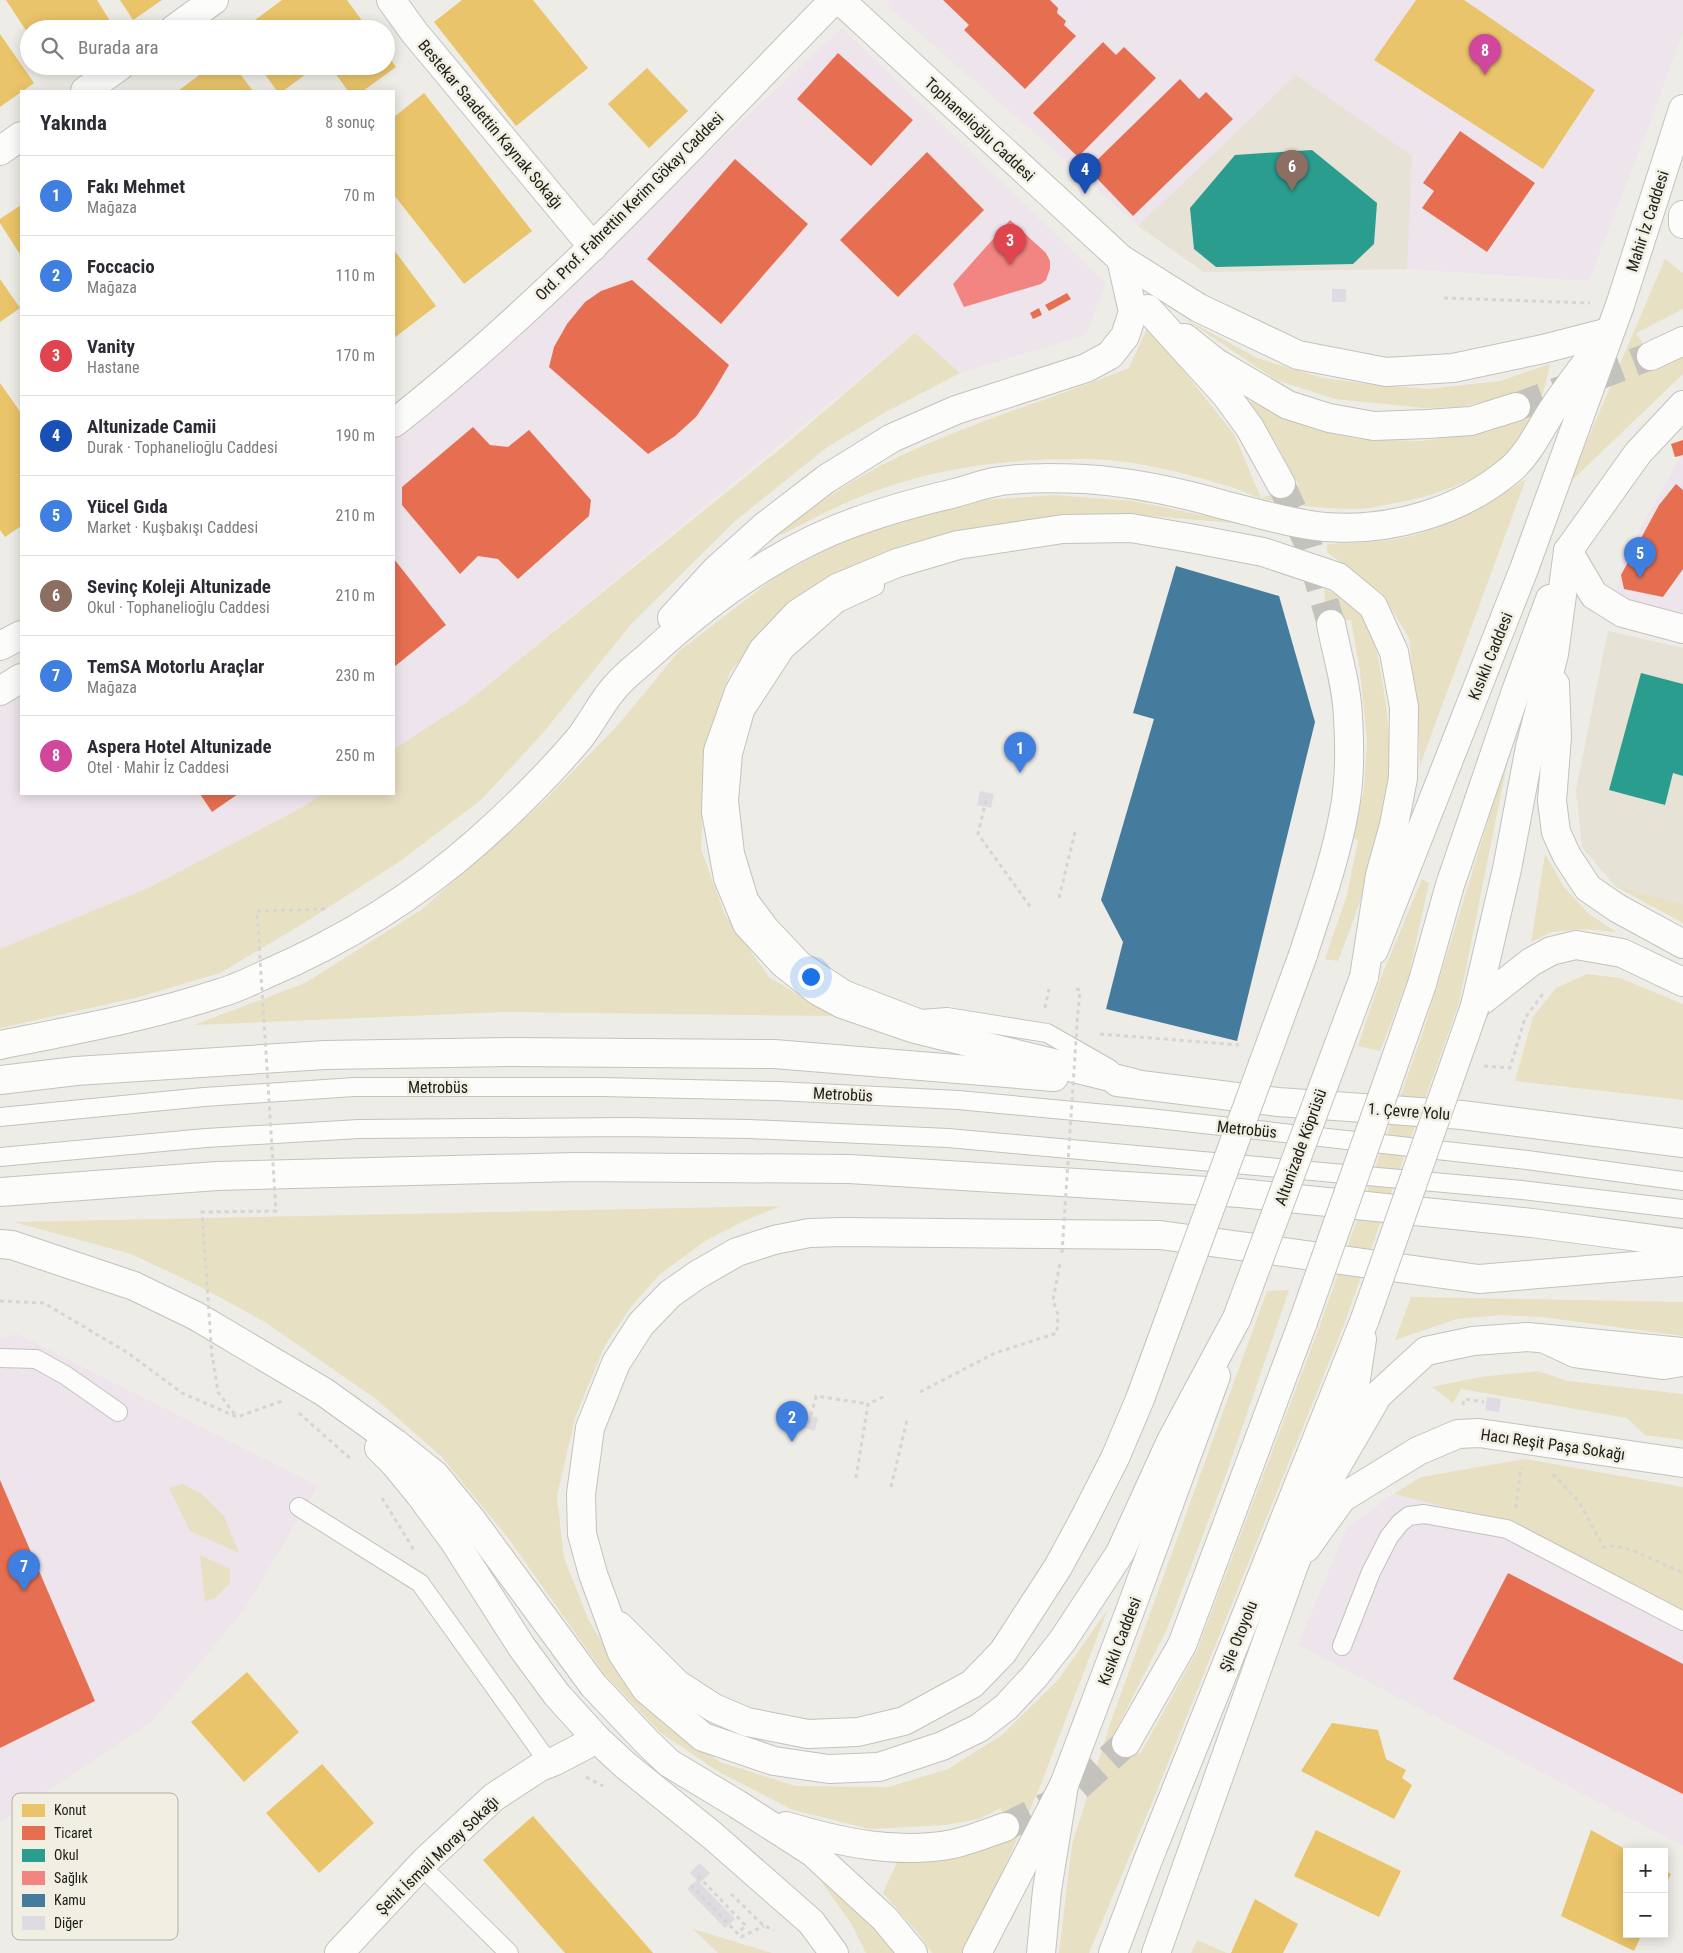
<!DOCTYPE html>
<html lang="tr">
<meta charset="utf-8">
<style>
:root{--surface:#fff;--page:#f7f7f7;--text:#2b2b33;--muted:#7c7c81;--line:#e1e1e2;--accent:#666560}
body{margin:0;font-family:"Roboto Condensed",sans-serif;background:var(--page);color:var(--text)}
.controls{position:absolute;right:15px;bottom:15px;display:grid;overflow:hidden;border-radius:0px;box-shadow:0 2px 12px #0003}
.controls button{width:45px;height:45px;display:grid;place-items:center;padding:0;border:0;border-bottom:1px solid var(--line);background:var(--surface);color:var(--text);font:25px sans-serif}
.you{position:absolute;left:810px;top:976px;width:18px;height:18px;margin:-12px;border:4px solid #fff;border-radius:50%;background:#1a73e8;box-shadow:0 0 0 8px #1a73e833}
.badge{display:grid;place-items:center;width:32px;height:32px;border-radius:50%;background:var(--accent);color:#fff;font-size:16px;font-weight:700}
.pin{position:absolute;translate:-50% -41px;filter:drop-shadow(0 1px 2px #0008)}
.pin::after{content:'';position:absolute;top:26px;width:18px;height:15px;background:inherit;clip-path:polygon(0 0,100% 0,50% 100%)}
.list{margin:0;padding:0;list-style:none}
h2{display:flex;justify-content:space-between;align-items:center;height:65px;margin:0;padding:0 20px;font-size:21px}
h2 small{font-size:16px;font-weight:400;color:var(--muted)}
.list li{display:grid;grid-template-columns:32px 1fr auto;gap:15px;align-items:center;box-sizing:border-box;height:80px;padding:0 20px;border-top:1px solid var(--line)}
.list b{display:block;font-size:19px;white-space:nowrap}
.list p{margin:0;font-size:16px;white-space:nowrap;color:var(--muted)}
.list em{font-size:16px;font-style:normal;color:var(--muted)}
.icon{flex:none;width:28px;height:28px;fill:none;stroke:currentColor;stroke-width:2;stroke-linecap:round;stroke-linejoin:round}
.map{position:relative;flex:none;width:1683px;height:1953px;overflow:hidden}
.search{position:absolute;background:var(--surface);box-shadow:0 2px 12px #0003;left:20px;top:20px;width:375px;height:55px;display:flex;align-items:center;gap:12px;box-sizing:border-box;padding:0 18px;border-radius:28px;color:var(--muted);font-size:19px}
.panel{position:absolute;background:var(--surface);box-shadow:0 2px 12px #0003;left:20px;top:90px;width:375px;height:705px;border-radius:0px}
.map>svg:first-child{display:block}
</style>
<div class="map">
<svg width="1683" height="1953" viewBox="0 0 1683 1953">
<rect width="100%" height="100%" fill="#eeece6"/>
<g fill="#eee4ec">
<path d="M890 0H1683V31L1656 107 1589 281 1407 269 1411 156 1296 75 1138 226 1036 134 886 4Z"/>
<path d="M842 28 1106 283 1086 335 960 373 915 333 467 702 394 749V438L428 413Z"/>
<path d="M1683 453V618L1628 606 1616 593 1622 561Z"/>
<path d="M21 671V794H323L299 809 148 888 0 949V688Z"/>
<path d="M17 1334 318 1486 246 1607 153 1720 0 1822V1339Z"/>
<path d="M1394 1494 1514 1525 1683 1611V1846L1298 1645 1347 1527Z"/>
</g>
<g fill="#e6e2d5">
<path d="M1296 75 1412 156 1407 269 1204 272 1138 226Z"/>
<path d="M1608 631 1683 648V904L1615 886 1582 847 1576 790Z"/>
</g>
<g fill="#e8e0c3">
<path d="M1665 259 1683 273V309L1636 333 1651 356H1683V374L1569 483Z"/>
<path d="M1182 317 1257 358 1323 378 1369 384 1428 389 1500 381 1550 364C1544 391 1538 417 1521 440 1491 479 1431 498 1384 505 1375 507 1366 509 1358 509 1327 509 1294 505 1264 499 1252 496 1242 490 1231 487 1185 473 1136 460 1087 459 1009 458 928 468 855 499 830 509 805 523 781 535L779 531C815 505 850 481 888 462 966 423 1050 400 1129 368L1148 326 1234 434 1261 498 1299 486 1276 443 1246 400 1322 430 1358 439 1420 441 1487 432 1519 417 1513 395 1459 407 1424 408 1335 399 1276 380Z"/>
<path d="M915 333 960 373 882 414 826 448 735 521 633 622 542 734 482 799 399 862 304 923 220 973 135 998 0 1028V949L148 888 299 809 323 794H394V749L467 702 785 445Z"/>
<path d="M1526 479 1420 765 1418 721 1409 638 1382 593 1327 552V544C1360 542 1396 543 1427 531 1462 519 1495 499 1526 479Z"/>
<path d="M1053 495 1133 501 1245 524 1128 514 1066 516 958 530 899 546 854 565 811 591 766 630 730 672 715 716 705 762 701 849 725 915 769 977 833 1016 503 1012 194 1025 305 983 421 910 544 801 618 725 679 651 777 576 834 546 892 523 985 500Z"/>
<path d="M1324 588C1332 593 1352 600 1357 607 1374 629 1379 659 1383 685 1388 719 1393 761 1388 795 1380 852 1358 908 1338 961L1325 959 1347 895 1358 841 1354 838 1364 789 1367 741 1360 671 1351 620 1335 622 1325 603Z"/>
<path d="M1510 749 1459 1003 1436 1068 1342 1330 1154 1798 1089 1953H1059L1072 1845 1111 1721 1267 1291 1289 1290 1227 1472 1167 1629 1114 1734 1140 1754 1196 1653 1320 1325 1424 1029Z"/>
<path d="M1545 854 1564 887 1588 913 1616 932 1584 929 1552 932 1531 942Z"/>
<path d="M1422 879 1429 883 1408 979 1380 1051 1358 1046 1380 980Z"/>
<path d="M1615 886 1683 904V923Z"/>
<path d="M1587 974 1620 978 1683 1004V1100L1515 1081 1533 1017 1556 988Z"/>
<path d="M781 1206 744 1221 705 1241 659 1275 631 1307 605 1345 575 1418 557 1496 564 1558 589 1621 624 1678 660 1718 720 1762 795 1786 889 1787 948 1769 1002 1735 1059 1679 1108 1609 1039 1789 997 1884 963 1953H932L918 1933 883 1893 898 1860 1005 1827 1001 1808 979 1819 946 1825 870 1829 793 1810 719 1772 661 1733 605 1675 511 1542 442 1457 376 1399 265 1322 199 1286 131 1254 14 1222Z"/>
<path d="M1411 1297 1683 1302V1336L1542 1317 1500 1315 1457 1319 1395 1340Z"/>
<path d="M1538 1371 1568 1381 1683 1394V1440L1645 1435 1627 1418 1461 1389 1453 1403 1432 1387 1480 1377Z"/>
<path d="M1525 1459 1683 1487V1611L1514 1525 1394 1494 1421 1477Z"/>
<path d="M183 1484 202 1494 224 1516 239 1553 190 1531 169 1488Z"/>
<path d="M200 1555 230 1569V1583L215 1598 205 1602Z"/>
<path d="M815 1873 844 1891 901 1953H866L851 1923Z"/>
<path d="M693 1929 772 1953H718Z"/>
<path d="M1197 1940 1227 1953H1191Z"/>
</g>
<g fill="#e9c46a">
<path d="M6 0H97L115 29H29V35Z"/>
<path d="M120 0H162L133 20Z"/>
<path d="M282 0H347L368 29H243Z"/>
<path d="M462 0H533L588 68 516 126 434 22Z"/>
<path d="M1416 0H1464L1595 90 1543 169 1374 60Z"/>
<path d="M0 34 34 83 0 107Z"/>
<path d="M386 53 396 67 363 91H348L330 66H386Z"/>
<path d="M211 66H234L253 91H178Z"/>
<path d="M259 66H317L283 91H277Z"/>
<path d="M647 68 688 111 649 148 608 104Z"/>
<path d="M424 93 532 231 464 284 394 195V117Z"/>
<path d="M21 205V256L0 223V219Z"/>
<path d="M394 250 436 306 394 338Z"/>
<path d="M0 279 20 308 0 322Z"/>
<path d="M0 383 21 413V526L5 537 0 530Z"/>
<path d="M247 1672 299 1732 244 1782 191 1722Z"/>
<path d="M1332 1723 1378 1730 1386 1759 1406 1770 1402 1778 1412 1785 1394 1819 1301 1771Z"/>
<path d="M322 1764 374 1823 319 1873 266 1813Z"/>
<path d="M533 1816 653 1953H565L483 1860Z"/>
<path d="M1316 1830 1401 1871 1379 1917 1294 1876Z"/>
<path d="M1591 1830 1630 1852H1627V1934H1642L1634 1951 1561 1916Z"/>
<path d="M1664 1870 1671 1874 1664 1888Z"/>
<path d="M1255 1899 1298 1924 1283 1953H1231Z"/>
</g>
<g fill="#e76f51">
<path d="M943 0H1050L1058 8 1057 13 1066 21 1064 25 1076 36 1025 89 964 30 969 25Z"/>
<path d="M1103 42 1116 55 1124 47 1156 78 1078 157 1033 113Z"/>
<path d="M838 53 913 120 871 166 797 99Z"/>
<path d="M1180 79 1199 99 1206 92 1233 119 1133 216 1088 169Z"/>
<path d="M1460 131 1535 183 1487 252 1422 208 1434 191 1423 183Z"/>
<path d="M927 152 984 210 898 297 840 240Z"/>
<path d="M735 159 808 224 721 324 647 259Z"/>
<path d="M632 280 729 365 713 392 696 417 675 436 648 454 549 367 554 347 567 324 585 302 601 291Z"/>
<path d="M1067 293 1071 299 1049 311 1045 305Z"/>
<path d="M1039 308 1042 315 1033 319 1030 313Z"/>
<path d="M473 427 490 445 508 447 529 430 591 500 589 516 518 579 498 559 478 556 460 574 402 505V487Z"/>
<path d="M1683 440V455L1675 457 1671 444Z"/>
<path d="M1676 484 1683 490V569L1663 597 1624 589 1621 575 1659 505Z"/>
<path d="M394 559 446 625 394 667Z"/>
<path d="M200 794H238L212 812Z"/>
<path d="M0 1480 95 1701 0 1748Z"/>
<path d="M1508 1573 1683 1664V1794L1453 1679Z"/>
</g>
<g fill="#2a9d8f">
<path d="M1312 150 1377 203 1374 244 1353 264 1216 267 1194 249 1190 208 1235 155Z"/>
<path d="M1641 673 1683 684V776L1673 773 1665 805 1609 790Z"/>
</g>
<path fill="#f28482" d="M1010 220 1046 253 1050 261V269L1046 280 1041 284 964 307 953 284Z"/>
<path fill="#457b9d" d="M1176 566 1279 596 1315 722 1237 1041 1106 1009 1123 942 1101 900 1154 719 1133 713Z"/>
<g fill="#dfdbe2">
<rect x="1332" y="289" width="14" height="13"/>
<path d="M980 791 994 794 991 808 977 805Z"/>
<path d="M1487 1397 1501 1399 1499 1412 1485 1410Z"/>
<path d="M805 1414 818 1418 815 1431 802 1427Z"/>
<path d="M699 1863 710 1873 700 1883 735 1919 725 1928 687 1889 697 1880 690 1873Z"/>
</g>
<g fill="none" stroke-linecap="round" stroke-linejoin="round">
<path stroke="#c4c2bd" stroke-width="28" stroke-dasharray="28 14" stroke-linecap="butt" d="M1516 407 1651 356"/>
<g stroke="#c4c2bd" stroke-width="28" stroke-dasharray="28 14" stroke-linecap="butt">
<path d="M1281 484 1307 541 1331 624"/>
<path d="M1005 1827 1069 1795 1126 1743"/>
</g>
<g stroke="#c3c2bd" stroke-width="20">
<g id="lane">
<path d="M875 586 838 603 785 650 745 711 733 754 729 801 735 853 749 899 769 926 802 961 846 990 921 1019 947 1017 1047 1033 1110 1069"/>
<path d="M0 1117 204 1097 354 1087H602L777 1091 958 1100 1149 1118 1527 1160 1683 1181"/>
<path d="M0 1157 206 1138 359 1129 627 1127 750 1129 948 1138 1522 1190 1683 1209"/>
<path d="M1544 1344 1574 1358 1663 1370 1683 1367"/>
<path d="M0 1358 36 1359 65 1375 118 1412"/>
<path d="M299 1507 420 1583 549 1763"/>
<path d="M1342 1646 1371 1572 1389 1537 1400 1523 1409 1516 1424 1514 1507 1529 1683 1621"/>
<path d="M421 1866 509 1953"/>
</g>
</g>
<g stroke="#c3c2bd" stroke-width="30">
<g id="street">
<path d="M391 0 414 32 593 247"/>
<path d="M174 29 214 0"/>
<path d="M85 91 120 66"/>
<path d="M0 151 21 136"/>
<path d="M1306 1548 1342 1498 1418 1451 1458 1434 1479 1433 1683 1463"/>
<path d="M339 1953 425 1861 494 1797 540 1767 555 1761 597 1739"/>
</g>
</g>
<g stroke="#c3c2bd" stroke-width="30">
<g id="secondary">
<path d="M840 0 1121 259"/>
<path d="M394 423C554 297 692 145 834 0"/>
<path d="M1568 551 1594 595 1623 613 1683 629"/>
<path d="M0 646 21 635"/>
<path d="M0 691 21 678"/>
</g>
</g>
<g stroke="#c3c2bd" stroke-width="30">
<g id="primary">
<path d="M1683 215V224"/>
<path d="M1121 259 1199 308 1298 355 1386 372 1453 368 1543 349 1609 332"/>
<path d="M1185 338 1215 362 1288 405 1329 418 1374 426 1427 424 1471 421 1516 407"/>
<path d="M1651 356 1683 341"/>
<path d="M1568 551 1638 453 1683 405"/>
<path d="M1374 950 1524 569 1620 305 1683 109"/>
<path d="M977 1953 1064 1785 1131 1608 1216 1376"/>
<path d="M1156 1953 1294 1565 1328 1481 1356 1379 1362 1339"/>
</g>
</g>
<g stroke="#c3c2bd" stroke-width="30">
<g id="highway">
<path d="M1148 309 1226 395 1250 428 1281 484"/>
<path d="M672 618 716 570 765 526 826 479 892 438 956 410 1086 368 1110 355 1125 336 1133 312 1121 259"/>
<path d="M1555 684 1557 737 1552 801 1556 832 1567 856 1588 888 1617 908 1683 944"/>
<path d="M1303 955C1318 908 1335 861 1344 812 1350 782 1350 749 1348 718 1347 686 1337 655 1331 624"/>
<path d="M1422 984 1450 885 1516 691 1550 599"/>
<path d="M1475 1006 1507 869 1530 747 1554 654 1568 551"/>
<path d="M1475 1006 1531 962 1551 951 1576 945 1622 953 1683 982"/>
<path d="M0 1045C74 1030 148 1017 220 993 235 989 249 982 264 975 341 942 415 897 478 841 513 810 548 775 578 740 592 723 601 702 616 686 626 674 639 665 651 654 710 600 779 549 855 522 888 510 921 501 955 493 970 489 985 483 1001 481 1028 477 1058 478 1085 479 1132 482 1179 492 1224 505 1257 513 1291 524 1325 527 1390 532 1460 512 1510 470 1529 454 1540 429 1553 409 1571 382 1591 358 1609 332"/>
<path d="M0 1080 76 1071 325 1055 510 1052 774 1054 1054 1077"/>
<path d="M1117 1082 1278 1102 1462 1115 1683 1143"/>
<path d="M1134 1083 915 1029 842 1004 818 991 783 963 747 924 728 878 716 812 718 751 739 692 763 650 797 614 837 588 897 563 958 545 1063 529 1131 528 1195 539 1263 552 1338 577 1373 606 1394 652 1404 707 1403 778 1394 825 1380 875 1364 977"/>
<path d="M0 1192 217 1176 574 1167 849 1169 1240 1193 1532 1223 1683 1243"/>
<path d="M0 1244 12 1245 134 1286 196 1316 324 1392 395 1443 435 1475 471 1519 593 1685 647 1742 669 1763 737 1804 812 1852 885 1919 913 1953"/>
<path d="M1237 1318 1171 1441 1120 1553 1063 1640 1034 1677 1006 1707 979 1728 942 1746 879 1767 829 1769 774 1761 703 1737 646 1689 622 1653 593 1574 582 1534 581 1494 590 1428 616 1363 641 1324 670 1294 697 1275 737 1252 774 1240 809 1233 843 1232 1160 1235 1479 1279 1683 1262"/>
<path d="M379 1448 395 1464 421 1496 454 1541 521 1646 557 1695 597 1739 625 1765 713 1836 811 1922 834 1953"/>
<path d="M1328 1481 1378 1395 1426 1351 1473 1341 1528 1337 1683 1352"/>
<path d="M619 1626 677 1684 714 1708 747 1722 808 1734 858 1732 904 1721 972 1684 1003 1652 1058 1567 1083 1521 1115 1458 1140 1399 1173 1309"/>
<path d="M1126 1743 1182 1645 1303 1322"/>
<path d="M786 1826C839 1842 897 1855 953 1844 970 1840 988 1833 1005 1827"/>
<path d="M1041 1953 1047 1890 1064 1785"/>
<path d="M1113 1953 1148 1860 1365 1319"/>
</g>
</g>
<g stroke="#d6d5d3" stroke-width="3" stroke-dasharray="4 4" stroke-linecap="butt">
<path d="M1444 298 1590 303"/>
<path d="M986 800 978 834 1032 909"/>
<path d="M1059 898 1075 832"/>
<path d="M257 911 328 909"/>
<path d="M1076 989 1080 990 1077 1022"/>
<path d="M1045 1008 1049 989"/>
<path d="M1100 1034 1239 1045"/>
<path d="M1484 1066 1510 1068 1525 1018 1542 995 1541 991"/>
<path d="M0 1301 44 1303 128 1353 182 1393 237 1417 282 1401"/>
<path d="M213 1360 218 1392 235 1415"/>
<path d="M920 1392 995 1353 1057 1333 1058 1315 1053 1300 1060 1263"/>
<path d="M1463 1405 1464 1399 1484 1402"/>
<path d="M299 1413 352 1460"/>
<path d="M809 1423 816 1396 868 1404"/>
<path d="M1553 1474 1579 1502 1603 1546"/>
<path d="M856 1478 868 1404 885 1396"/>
<path d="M891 1487 907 1420"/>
<path d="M382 1498 414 1550"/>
<path d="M1516 1508 1521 1467"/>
<path d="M1602 1548C1622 1539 1661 1566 1683 1572"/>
<path d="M586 1777 603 1786"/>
<path d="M698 1876 746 1926 738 1932"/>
<path d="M691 1885 741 1937 764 1926"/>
<path d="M731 1894 764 1926 774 1930"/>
</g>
<use href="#lane" stroke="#fcfcfb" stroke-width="18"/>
<use href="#street" stroke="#fcfcfb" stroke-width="28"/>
<use href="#secondary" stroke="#fcfcfb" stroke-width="28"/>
<use href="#primary" stroke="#fcfcfb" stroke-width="28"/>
<use href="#highway" stroke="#fcfcfb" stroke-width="28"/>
<g stroke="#c3c2bd" stroke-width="30" stroke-linecap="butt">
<path id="primary-bridge" d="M1237 1318 1364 977"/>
</g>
<g stroke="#c3c2bd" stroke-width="30" stroke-linecap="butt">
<g id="highway-bridge">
<path d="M1173 1309 1303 955"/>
<path d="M1365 1319 1475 1006"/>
<path d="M1303 1322 1422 984"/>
</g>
</g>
<g stroke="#d6d5d3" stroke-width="3" stroke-dasharray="4 4" stroke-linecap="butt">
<path d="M1062 1253 1077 1025"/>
<path d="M212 1357 202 1212 276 1211 257 911"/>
</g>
<use href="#primary-bridge" stroke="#fcfcfb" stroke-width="28"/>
<use href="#highway-bridge" stroke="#fcfcfb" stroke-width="28"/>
</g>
<g text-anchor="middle" stroke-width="5" stroke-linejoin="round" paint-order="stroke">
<g font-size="16" fill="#1d1c18" stroke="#f1eee2">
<text transform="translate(491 124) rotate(50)" y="6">Bestekar Saadettin Kaynak Sokağı</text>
<text transform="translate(980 129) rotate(43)" y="6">Tophanelioğlu Caddesi</text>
<text transform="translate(629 206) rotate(-45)" y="6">Ord. Prof. Fahrettin Kerim Gökay Caddesi</text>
<text transform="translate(1647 221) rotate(-72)" y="6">Mahir İz Caddesi</text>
<text transform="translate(1490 656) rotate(-68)" y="6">Kısıklı Caddesi</text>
<text x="438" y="1093">Metrobüs</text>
<text transform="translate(843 1094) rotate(3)" y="6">Metrobüs</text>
<text transform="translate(1409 1111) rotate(4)" y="6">1. Çevre Yolu</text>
<text transform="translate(1247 1129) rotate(6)" y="6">Metrobüs</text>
<text transform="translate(1300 1147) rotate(-70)" y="6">Altunizade Köprüsü</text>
<text transform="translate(1553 1444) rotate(8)" y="6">Hacı Reşit Paşa Sokağı</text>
<text transform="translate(1238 1636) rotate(-68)" y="6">Şile Otoyolu</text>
<text transform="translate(1119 1641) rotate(-69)" y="6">Kısıklı Caddesi</text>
<text transform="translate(437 1855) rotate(-44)" y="6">Şehit İsmail Moray Sokağı</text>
</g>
</g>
<rect x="12" y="1793" width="166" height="147" rx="8" fill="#f1eee2" stroke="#b1afa5" stroke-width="1"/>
<rect x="22" y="1804" width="23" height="13" fill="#e9c46a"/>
<rect x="22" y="1826" width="23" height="14" fill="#e76f51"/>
<rect x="22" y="1849" width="23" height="13" fill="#2a9d8f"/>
<rect x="22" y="1871" width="23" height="14" fill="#f28482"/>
<rect x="22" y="1894" width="23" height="13" fill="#457b9d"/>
<rect x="22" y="1916" width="23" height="14" fill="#dfdbe2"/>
<g font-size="14" fill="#1d1c18">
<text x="54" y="1815">Konut</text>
<text x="54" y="1838">Ticaret</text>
<text x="54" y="1860">Okul</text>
<text x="54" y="1883">Sağlık</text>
<text x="54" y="1905">Kamu</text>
<text x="54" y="1928">Diğer</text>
</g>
</svg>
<div class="controls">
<button>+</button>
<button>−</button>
</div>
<div class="you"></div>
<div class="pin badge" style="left:1020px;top:773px;background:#3f7fe0">1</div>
<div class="pin badge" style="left:792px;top:1442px;background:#3f7fe0">2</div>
<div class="pin badge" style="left:1010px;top:265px;background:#e0444e">3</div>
<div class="pin badge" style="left:1085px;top:194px;background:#1a4fb4">4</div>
<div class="pin badge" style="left:1640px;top:578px;background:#3f7fe0">5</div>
<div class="pin badge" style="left:1292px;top:191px;background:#8d6e63">6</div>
<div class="pin badge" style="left:24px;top:1591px;background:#3f7fe0">7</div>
<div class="pin badge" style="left:1485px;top:75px;background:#d1479c">8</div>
<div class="search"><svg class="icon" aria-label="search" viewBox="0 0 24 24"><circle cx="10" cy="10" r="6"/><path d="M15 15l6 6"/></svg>Burada ara</div>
<section class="panel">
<h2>Yakında<small>8 sonuç</small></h2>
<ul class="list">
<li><span class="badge" style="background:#3f7fe0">1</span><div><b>Fakı Mehmet</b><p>Mağaza</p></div><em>70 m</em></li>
<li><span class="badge" style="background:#3f7fe0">2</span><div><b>Foccacio</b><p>Mağaza</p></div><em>110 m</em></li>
<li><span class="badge" style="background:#e0444e">3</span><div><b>Vanity</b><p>Hastane</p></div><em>170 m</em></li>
<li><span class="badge" style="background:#1a4fb4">4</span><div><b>Altunizade Camii</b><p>Durak · Tophanelioğlu Caddesi</p></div><em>190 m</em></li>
<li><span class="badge" style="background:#3f7fe0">5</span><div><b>Yücel Gıda</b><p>Market · Kuşbakışı Caddesi</p></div><em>210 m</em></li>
<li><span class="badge" style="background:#8d6e63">6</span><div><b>Sevinç Koleji Altunizade</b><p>Okul · Tophanelioğlu Caddesi</p></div><em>210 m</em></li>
<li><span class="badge" style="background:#3f7fe0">7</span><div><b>TemSA Motorlu Araçlar</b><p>Mağaza</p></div><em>230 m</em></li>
<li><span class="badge" style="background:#d1479c">8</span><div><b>Aspera Hotel Altunizade</b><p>Otel · Mahir İz Caddesi</p></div><em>250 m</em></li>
</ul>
</section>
</div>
